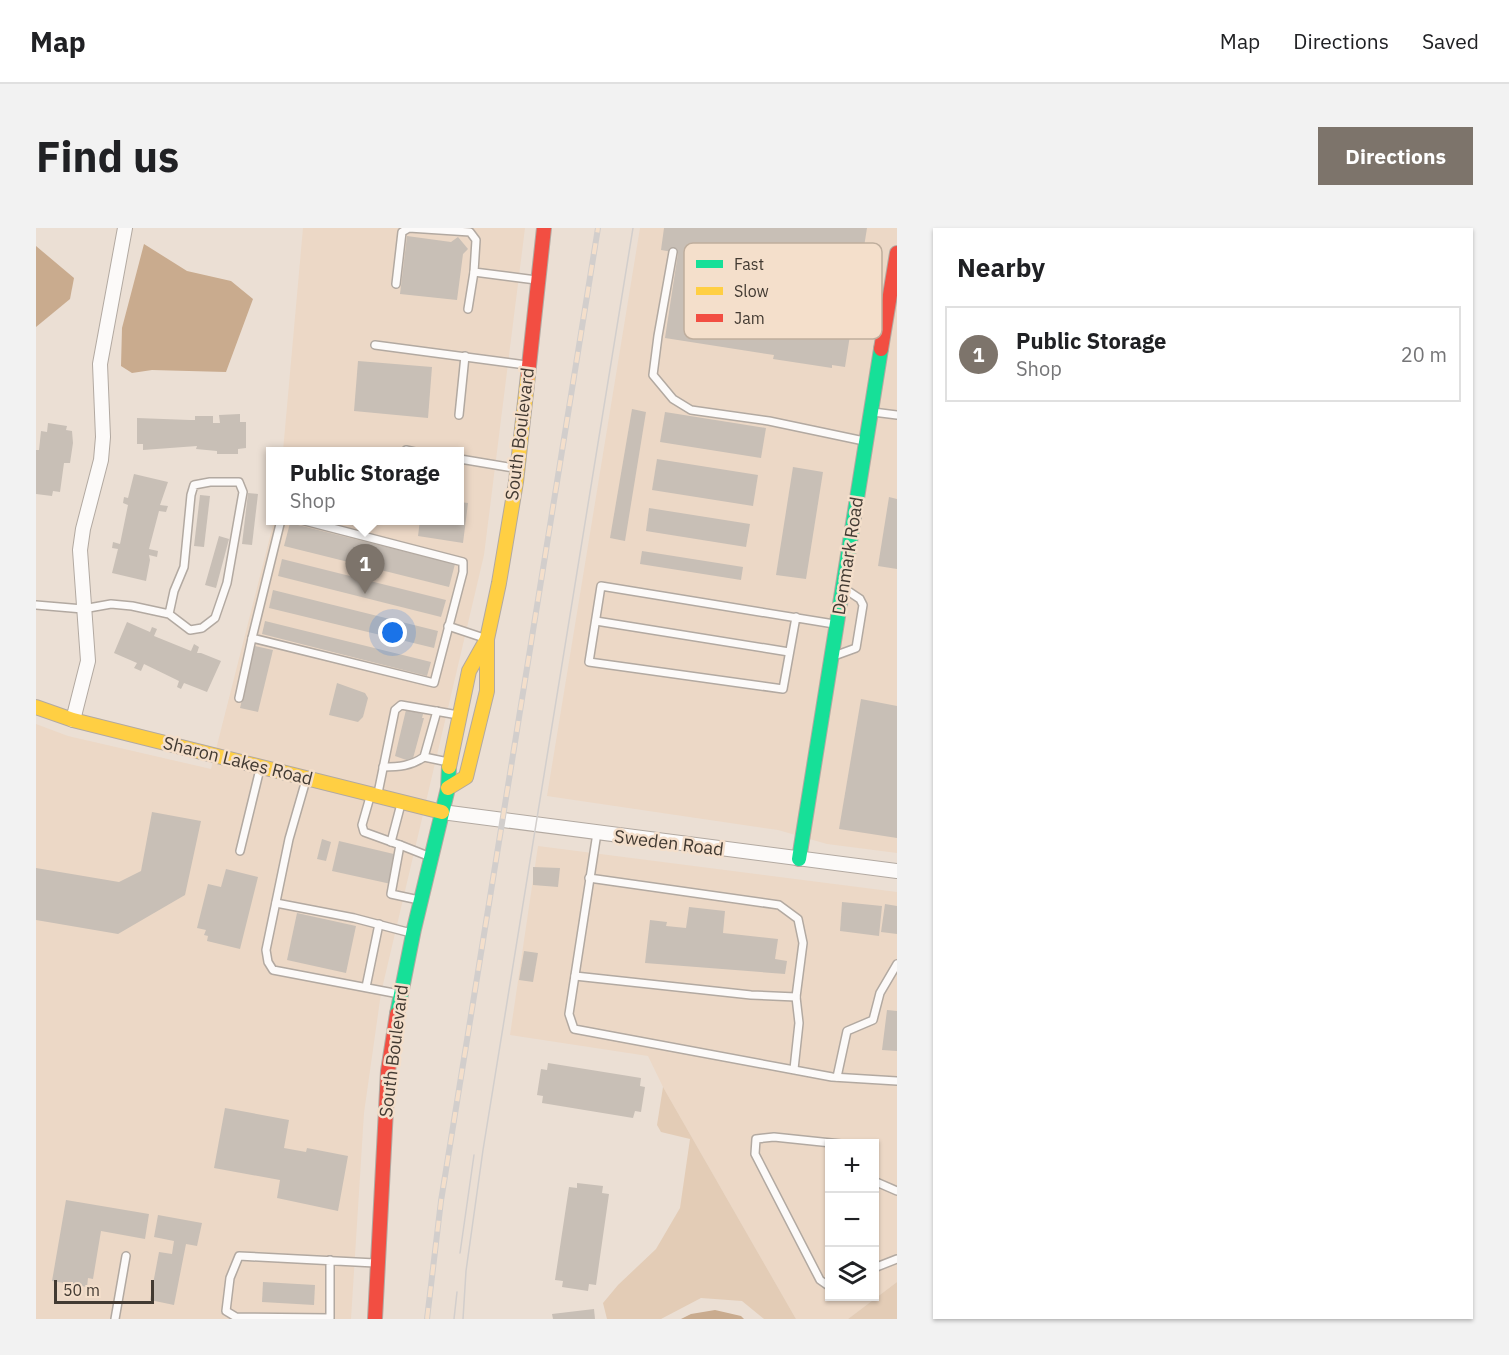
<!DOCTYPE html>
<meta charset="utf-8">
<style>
:root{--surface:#fff;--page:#f2f2f2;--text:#202124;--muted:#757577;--line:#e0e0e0;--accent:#7d746b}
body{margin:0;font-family:"IBM Plex Sans",sans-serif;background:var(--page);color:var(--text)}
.controls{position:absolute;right:18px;bottom:18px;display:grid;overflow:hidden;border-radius:0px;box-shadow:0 2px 4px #0004}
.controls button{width:54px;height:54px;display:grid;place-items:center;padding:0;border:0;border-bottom:2px solid var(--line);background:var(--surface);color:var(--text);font:30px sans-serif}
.scale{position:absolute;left:18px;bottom:15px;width:100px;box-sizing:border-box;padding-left:6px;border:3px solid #423a32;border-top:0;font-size:16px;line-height:21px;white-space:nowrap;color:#423a32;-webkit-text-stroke:4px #f4dfcb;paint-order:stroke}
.you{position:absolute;left:357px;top:405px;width:21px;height:21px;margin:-15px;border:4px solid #fff;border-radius:50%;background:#1a73e8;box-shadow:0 0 0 9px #1a73e833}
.badge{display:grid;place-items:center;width:39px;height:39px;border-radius:50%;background:var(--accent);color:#fff;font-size:20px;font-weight:700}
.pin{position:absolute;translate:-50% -50px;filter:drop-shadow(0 2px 3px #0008)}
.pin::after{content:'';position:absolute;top:32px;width:21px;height:18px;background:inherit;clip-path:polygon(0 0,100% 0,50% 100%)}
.popup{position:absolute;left:230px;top:219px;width:198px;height:78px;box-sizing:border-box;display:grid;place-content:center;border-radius:0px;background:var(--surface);filter:drop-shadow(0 2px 4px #0005);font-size:20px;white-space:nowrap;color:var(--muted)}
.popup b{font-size:22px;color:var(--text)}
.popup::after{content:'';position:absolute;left:50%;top:100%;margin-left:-12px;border:12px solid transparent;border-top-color:var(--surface)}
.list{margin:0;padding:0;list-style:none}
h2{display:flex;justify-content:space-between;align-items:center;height:78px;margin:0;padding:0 24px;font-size:26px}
h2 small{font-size:20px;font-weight:400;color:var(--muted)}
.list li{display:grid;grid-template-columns:39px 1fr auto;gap:18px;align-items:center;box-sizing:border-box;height:96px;margin:0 12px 12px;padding:0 12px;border:2px solid var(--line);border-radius:0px}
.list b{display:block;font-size:22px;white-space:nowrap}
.list p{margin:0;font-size:20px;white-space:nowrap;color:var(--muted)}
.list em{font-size:20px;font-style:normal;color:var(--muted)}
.icon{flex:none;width:33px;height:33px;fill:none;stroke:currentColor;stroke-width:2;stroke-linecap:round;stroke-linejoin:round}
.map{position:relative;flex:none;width:861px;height:1091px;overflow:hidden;border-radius:0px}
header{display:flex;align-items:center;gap:36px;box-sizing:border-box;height:84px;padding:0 30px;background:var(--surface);border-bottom:2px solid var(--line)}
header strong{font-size:28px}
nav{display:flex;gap:33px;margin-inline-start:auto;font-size:21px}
.intro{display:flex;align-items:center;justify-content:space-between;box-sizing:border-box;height:144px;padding:0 36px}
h1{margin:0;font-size:42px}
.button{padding:15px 27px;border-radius:0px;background:var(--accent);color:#fff;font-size:21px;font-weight:700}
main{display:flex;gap:36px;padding:0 36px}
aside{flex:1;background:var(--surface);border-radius:0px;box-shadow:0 2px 4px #0004}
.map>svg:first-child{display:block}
</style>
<header>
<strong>Map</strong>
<nav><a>Map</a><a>Directions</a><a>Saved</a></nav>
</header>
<div class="intro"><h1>Find us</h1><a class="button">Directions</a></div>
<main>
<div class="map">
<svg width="861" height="1091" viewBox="0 0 861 1091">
<rect width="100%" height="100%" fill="#ebdfd4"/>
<g fill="#ecd8c6" fill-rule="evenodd">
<path d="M267 0H489L448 327 345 765 328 885 315 1091H0V496L32 508 175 541 238 293 424 292V224L247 223Z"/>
<path d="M604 0H861V625L791 616 742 602 511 568Z"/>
<path d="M502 618 861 664V1054L812 1091H760L627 859 612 828 474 807ZM794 916H838V1068H794Z"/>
</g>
<g fill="#e3ccb6">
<path d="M627 859 760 1091H728L706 1073 665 1070 625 1091H571L567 1075 582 1057 620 1021 644 980 654 911 625 904 621 897Z"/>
<path d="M861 1054V1091H812Z"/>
</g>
<g fill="#c9ab8e">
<path d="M108 16 151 43 195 53 217 71 190 144 116 142 96 145 85 138 86 100Z"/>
<path d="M0 18 38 50 34 71 0 99Z"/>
<path d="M679 1082 705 1088 708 1091H645L655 1086Z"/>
</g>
<g fill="#c8bfb6">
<path d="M628 0H831L809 139 796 137V140L737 131 738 127 629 110 642 25 625 22Z"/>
<path d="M371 8 415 14 422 9 432 21 427 26 421 72 364 66Z"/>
<path d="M322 133 396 139 392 190 318 183Z"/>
<path d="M596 181 610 184 589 313 574 310Z"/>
<path d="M629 184 730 200 725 230 624 214Z"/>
<path d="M204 186V194H210V220L202 221V226H181V223L160 221 161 218 107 222V216H101V190L154 192H159V188H177V195H184L183 187Z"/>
<path d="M12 195 31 198 30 202 36 203 37 215 34 235H28L24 264 17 263 16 268 0 266V222H3L5 203 11 204Z"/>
<path d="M621 231 722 247 717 278 616 262Z"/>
<path d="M757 239 787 244 770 351 740 347Z"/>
<path d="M98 246 132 254 124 277 132 278 130 284 123 283 113 321 122 323 121 329 113 327 114 332 110 353 76 345 82 321 76 320 77 314 84 316 92 277 87 275 88 269 92 270Z"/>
<path d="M212 265 222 266 216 317 206 316Z"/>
<path d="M164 267 174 268 168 319 158 318Z"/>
<path d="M853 269 861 271V341L842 338Z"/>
<path d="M424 274 432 275 427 315 382 308 384 292H424Z"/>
<path d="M613 280 714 296 710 319 610 303Z"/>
<path d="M254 295 419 336 413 359 248 318Z"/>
<path d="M183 308 193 311 180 360 169 357Z"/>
<path d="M606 323 707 339 705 352 604 336Z"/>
<path d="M246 331 410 372 405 389 242 348Z"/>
<path d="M237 362 402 403 398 420 233 380Z"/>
<path d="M229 393 395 434 391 448 226 406Z"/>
<path d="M91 394 114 404 116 399 121 401 118 408 155 423 158 416 163 419 161 425H165L185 433 171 464 148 455 145 461 141 459 143 453 108 436 105 443 98 440 101 435 78 425Z"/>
<path d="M219 418 237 422 222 484 204 480Z"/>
<path d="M301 455 329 465 332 470 327 489 322 494 293 487Z"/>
<path d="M825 471 861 478V610L803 601Z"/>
<path d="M370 482 387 486 386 490H388L376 534 359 528Z"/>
<path d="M116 584 165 593 149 667 82 706 0 692V640L83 654 105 643Z"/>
<path d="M286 611 295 614 290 633 281 631Z"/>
<path d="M303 613 362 627 355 656 296 643Z"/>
<path d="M497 639 524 640 522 659 497 657Z"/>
<path d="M190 641 222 649 204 721 171 713 172 708 168 707 170 702 161 700 172 656 185 659Z"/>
<path d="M806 674 846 678 843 708 804 703Z"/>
<path d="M849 676 861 678V706L845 704Z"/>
<path d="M653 679 689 683 687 705 742 711 739 731 751 733 749 746 609 735 614 692 631 694 630 698 650 700Z"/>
<path d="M261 685 320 698 310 745 251 732Z"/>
<path d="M488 723 502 725 497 754 483 752Z"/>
<path d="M851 782 861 783V823L846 822Z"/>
<path d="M512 835 605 850 604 858 609 859 605 884 599 883 597 890 506 875 507 868 501 867 505 841 511 842Z"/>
<path d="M189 880 253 892 248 920 270 924 271 920 312 928 302 983 241 970 244 952 178 940Z"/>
<path d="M541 955 567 958 566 965 573 966 560 1057 553 1056 552 1063 526 1059 527 1053 519 1052 533 959 541 960Z"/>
<path d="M30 972 113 986 109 1011 65 1003 57 1051 52 1050 51 1059 16 1053Z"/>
<path d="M122 987 166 995 161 1018 150 1016 138 1077 114 1072 123 1024 136 1026 138 1013 118 1009Z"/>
<path d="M227 1054 279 1057 278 1077 226 1074Z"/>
<path d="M558 1081 559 1091H517L516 1086Z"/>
</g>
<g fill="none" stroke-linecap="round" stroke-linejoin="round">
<g stroke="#b2a9a1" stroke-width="10">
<g id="lane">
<path d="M637 24 622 108 617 147 637 171 655 182 733 193 828 213"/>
<path d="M360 56 366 4 373 0 434 4 440 12 438 44 500 52"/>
<path d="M432 81 438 44"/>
<path d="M339 117 490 137"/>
<path d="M837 184 861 187"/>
<path d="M423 187 429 128"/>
<path d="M370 222 379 224"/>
<path d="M424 231 478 240"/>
<path d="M245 292 216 410 398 455 427 344V334L265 292"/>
<path d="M0 377 47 381 75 376 96 378 133 386 154 402 166 400 179 390 191 355 207 264 203 254H174L158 257 155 267 148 339 138 363 133 386"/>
<path d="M760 389 747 461 553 434 565 358 798 396"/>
<path d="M560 393 753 424"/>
<path d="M412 398 448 410"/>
<path d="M798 428 820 420 827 377 824 371 809 361"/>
<path d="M203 470 216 410"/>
<path d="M388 529 412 534"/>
<path d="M347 539C363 539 375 538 388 529L401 483"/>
<path d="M270 552 253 611 230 722 232 734 237 742 363 766"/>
<path d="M342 565 359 482 365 477 422 487"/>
<path d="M334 569 326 597 328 604 364 617 355 666 383 672"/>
<path d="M561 605 533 786 538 801 796 849 861 853"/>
<path d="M355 614 365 576"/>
<path d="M364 617 392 628"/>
<path d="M204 623 224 541"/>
<path d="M240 675 318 690 375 705"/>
<path d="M539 748 715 767 760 769 767 715 762 691 743 677 553 650"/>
<path d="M330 759 343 696"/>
<path d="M758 841 763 795 760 769"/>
<path d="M801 849 811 803 837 792 844 765 861 736"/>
<path d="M838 953 861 963"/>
<path d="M294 1032V1090L200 1089 190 1083 194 1050 203 1028C248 1030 294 1033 339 1035"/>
<path d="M838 1040 861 1031"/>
<path d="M794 1059 784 1052 719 926 720 911 738 909 805 916"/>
<path d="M79 1091 90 1028"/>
</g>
</g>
<g stroke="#b2a9a1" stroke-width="16">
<g id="street">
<path d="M37 492 52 433 44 322 47 301 65 232 67 209 64 136 89 0"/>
<path d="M406 584 861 643"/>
</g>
</g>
<g stroke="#b2a9a1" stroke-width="16">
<g id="fast">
<path d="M763 631 845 121"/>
<path d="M361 786 378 701 412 560 413 539"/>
</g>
</g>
<g stroke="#b2a9a1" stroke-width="16">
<g id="slow">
<path d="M0 479 37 492 406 584"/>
<path d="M413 539 433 443 451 411"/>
<path d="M412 560 430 549 451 463V411L463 355 480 254 492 147"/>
</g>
</g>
<g stroke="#b2a9a1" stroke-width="16">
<g id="jam">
<path d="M845 121 861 25"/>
<path d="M492 147 508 0"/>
<path d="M339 1091 352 843 361 786"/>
</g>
</g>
<use href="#lane" stroke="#fcfaf9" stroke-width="7"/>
<use href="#street" stroke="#fcfaf9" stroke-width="14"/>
<use href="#fast" stroke="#16e098" stroke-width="14"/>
<use href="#slow" stroke="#ffcf43" stroke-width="14"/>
<use href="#jam" stroke="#f24e42" stroke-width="14"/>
<g stroke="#d2cecc" stroke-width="1.5">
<path d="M424 1025 438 927"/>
<path d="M418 1091 421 1064"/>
<path d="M427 1091 430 1043 447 922 597 0"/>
</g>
<g stroke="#d2cecc" stroke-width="6">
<path id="rail" d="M391 1091 405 973 562 0"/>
</g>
<use href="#rail" stroke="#f4dfcb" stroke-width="4" stroke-dasharray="11" stroke-linecap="butt"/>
</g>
<g text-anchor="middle" stroke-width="5" stroke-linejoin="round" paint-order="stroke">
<g font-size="18" fill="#423a32" stroke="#f4dfcb">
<text transform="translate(484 206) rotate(-83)" y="6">South Boulevard</text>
<text transform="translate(812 328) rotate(-81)" y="6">Denmark Road</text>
<text transform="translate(202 533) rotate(14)" y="6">Sharon Lakes Road</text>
<text transform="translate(633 615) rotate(7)" y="6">Sweden Road</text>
<text transform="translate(358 823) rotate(-83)" y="6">South Boulevard</text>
</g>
</g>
<rect x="648" y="15" width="198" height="96" rx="9" fill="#f4dfcb" stroke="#bfae9d" stroke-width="1.5"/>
<rect x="660" y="32" width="27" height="8" fill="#16e098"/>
<rect x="660" y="59" width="27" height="8" fill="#ffcf43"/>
<rect x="660" y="86" width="27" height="8" fill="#f24e42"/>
<g font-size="16" fill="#423a32">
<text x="698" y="42">Fast</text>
<text x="698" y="69">Slow</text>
<text x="698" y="96">Jam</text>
</g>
</svg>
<div class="controls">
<button>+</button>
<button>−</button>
<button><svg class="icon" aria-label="layers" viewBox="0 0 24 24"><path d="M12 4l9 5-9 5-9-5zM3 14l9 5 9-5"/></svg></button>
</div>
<div class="scale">50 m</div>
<div class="you"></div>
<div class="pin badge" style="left:329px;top:366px">1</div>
<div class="popup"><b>Public Storage</b>Shop</div>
</div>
<aside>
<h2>Nearby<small></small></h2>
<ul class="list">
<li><span class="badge">1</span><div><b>Public Storage</b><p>Shop</p></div><em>20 m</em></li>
</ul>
</aside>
</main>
